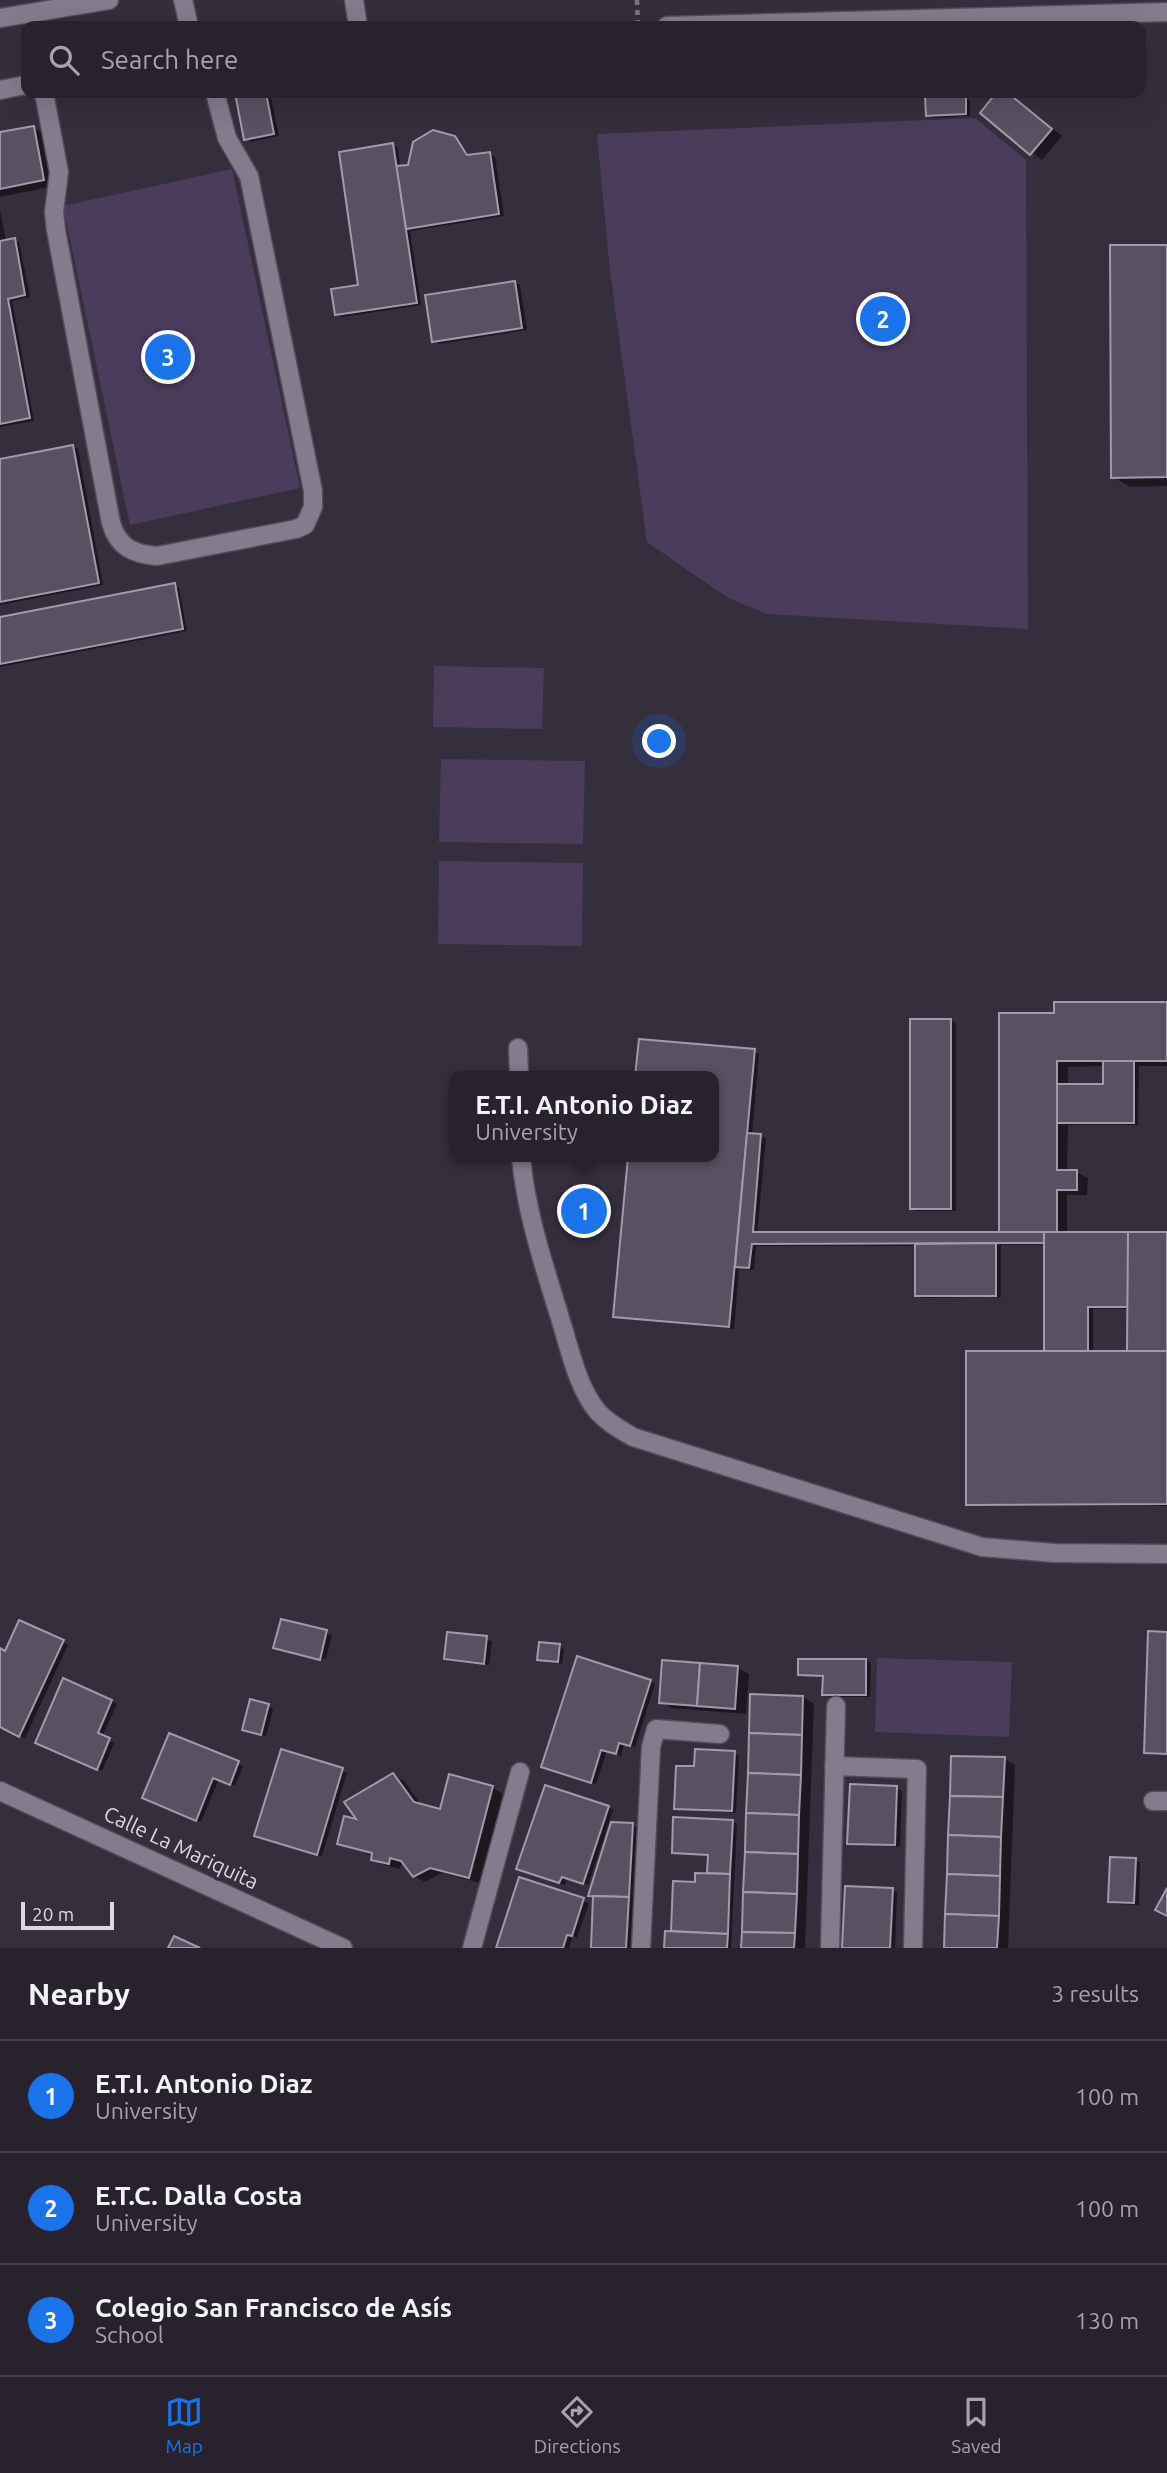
<!DOCTYPE html>
<meta charset="utf-8">
<style>
:root{--surface:#28222e;--page:#302a36;--text:#f1f3f6;--muted:#a5a4aa;--line:#443f4a;--accent:#1a73e8}
body{margin:0;font-family:Ubuntu,sans-serif;background:var(--page);color:var(--text)}
.scale{position:absolute;left:21px;bottom:18px;width:93px;box-sizing:border-box;padding-left:7px;border:4px solid #dcd7e1;border-top:0;font-size:19px;line-height:24px;white-space:nowrap;color:#dcd7e1;-webkit-text-stroke:5px #352e3d;paint-order:stroke}
.you{position:absolute;left:660px;top:742px;width:24px;height:24px;margin:-18px;border:5px solid #fff;border-radius:50%;background:#1a73e8;box-shadow:0 0 0 10px #1a73e833}
.badge{display:grid;place-items:center;width:46px;height:46px;border-radius:50%;background:var(--accent);color:#fff;font-size:23px;font-weight:700}
.pin{position:absolute;translate:-50% -50%;border:4px solid #fff;box-shadow:0 2px 7px #0006}
.popup{position:absolute;left:449px;top:1071px;width:270px;height:91px;box-sizing:border-box;display:grid;place-content:center;border-radius:14px;background:var(--surface);filter:drop-shadow(0 2px 5px #0005);font-size:23px;white-space:nowrap;color:var(--muted)}
.popup b{font-size:26px;color:var(--text)}
.popup::after{content:'';position:absolute;left:50%;top:100%;margin-left:-14px;border:14px solid transparent;border-top-color:var(--surface)}
.list{margin:0;padding:0;list-style:none}
h2{display:flex;justify-content:space-between;align-items:center;height:91px;margin:0;padding:0 28px;font-size:30px}
h2 small{font-size:23px;font-weight:400;color:var(--muted)}
.list li{display:grid;grid-template-columns:46px 1fr auto;gap:21px;align-items:center;box-sizing:border-box;height:112px;padding:0 28px;border-top:2px solid var(--line)}
.list b{display:block;font-size:26px;white-space:nowrap}
.list p{margin:0;font-size:23px;white-space:nowrap;color:var(--muted)}
.list em{font-size:23px;font-style:normal;color:var(--muted)}
.icon{flex:none;width:38px;height:38px;fill:none;stroke:currentColor;stroke-width:2;stroke-linecap:round;stroke-linejoin:round}
.map{position:relative;flex:none;width:1167px;height:1948px;overflow:hidden}
.search{position:absolute;background:var(--surface);box-shadow:0 7px 28px #0002;left:21px;right:21px;top:21px;height:77px;display:flex;align-items:center;gap:18px;box-sizing:border-box;padding:0 24px;border-radius:14px;color:var(--muted);font-size:26px}
.sheet{height:427px;background:var(--surface)}
nav{display:flex;justify-content:space-around;align-items:center;box-sizing:border-box;height:98px;border-top:2px solid var(--line);background:var(--surface);font-size:19px;color:var(--muted)}
nav a{display:grid;justify-items:center;gap:4px}
nav .on{color:var(--accent)}
.map>svg:first-child{display:block}
</style>
<div class="map">
<svg width="1167" height="1948" viewBox="0 0 1167 1948">
<rect width="100%" height="100%" fill="#352e3d"/>
<g fill="#4c3c5c">
<path d="M975 118 1026 160 1028 629 767 614 728 598 647 542 610 271 597 134Z"/>
<path d="M232 169 300 488 130 525 63 206Z"/>
<path d="M434 666 544 668 542 729 433 727Z"/>
<path d="M441 759 585 761 583 844 439 842Z"/>
<path d="M439 861 583 863 582 946 438 944Z"/>
<path d="M877 1658 1012 1662 1009 1737 875 1732Z"/>
</g>
<g fill="#0007" fill-rule="evenodd">
<path d="M236 93H270L279 136 251 142 246 139Z"/>
<path d="M998 93 1012 95 1062 136 1042 160 982 112Z"/>
<path d="M965 98 970 101V116L932 118 927 115Z"/>
<path d="M34 128 45 134 54 186 0 197V134Z"/>
<path d="M455 137 470 156 490 154 495 157 504 216 410 231 421 305 342 317 337 314 360 286 393 145 398 148 400 167 409 166Z"/>
<path d="M0 210 6 241 19 242 30 297 12 301 34 421 0 427Z"/>
<path d="M1167 246V486L1130 487 1113 477Z"/>
<path d="M515 282 520 285 527 330 439 344 434 341Z"/>
<path d="M73 447 78 449 103 585 0 605V461Z"/>
<path d="M174 585 179 588 187 631 0 667V619Z"/>
<path d="M1167 1003V1066H1139L1138 1125H1068L1067 1172H1077L1088 1178 1087 1195H1067V1233H1167V1506H972L967 1504 1046 1353V1245H1001V1297L922 1298 917 1295V1246H756L754 1270 739 1269 734 1329 615 1316 630 1157H714V1076H637L640 1041 759 1053 752 1135 766 1138 757 1234H1006L1056 1014ZM1105 1066V1086H1068V1067ZM1093 1309H1129V1353H1093Z"/>
<path d="M951 1020 956 1023V1211H916L911 1208Z"/>
<path d="M282 1621 332 1635 326 1659 279 1648Z"/>
<path d="M1167 1633V1755H1150L1145 1752Z"/>
<path d="M449 1634 492 1641 489 1665 446 1658Z"/>
<path d="M63 1642 68 1645 25 1738 2 1727 0 1731V1650L6 1653Z"/>
<path d="M559 1646 564 1649 562 1664 539 1659Z"/>
<path d="M866 1660 871 1663 870 1697H829L824 1694V1678L799 1674Z"/>
<path d="M738 1668 749 1674 746 1714 672 1708 661 1702Z"/>
<path d="M64 1680 117 1704 102 1737 114 1743 102 1771 42 1745Z"/>
<path d="M650 1681 655 1684 635 1747 624 1744 621 1756 607 1751 596 1784 548 1769Z"/>
<path d="M803 1697 814 1704 805 1948H743Z"/>
<path d="M268 1706 273 1709 266 1736 249 1732Z"/>
<path d="M170 1735 243 1766 235 1786 219 1779 201 1822 149 1800Z"/>
<path d="M282 1751 347 1773 322 1856 261 1838Z"/>
<path d="M734 1753 739 1756 736 1813 676 1808 695 1768Z"/>
<path d="M1004 1759 1015 1765 1008 1948H946Z"/>
<path d="M393 1775 404 1781 422 1806 442 1811 492 1787 503 1794 480 1883 442 1873 425 1882 414 1876 406 1864 401 1863 400 1869 384 1865 373 1859V1856L339 1843 360 1822Z"/>
<path d="M897 1788 902 1791 900 1847 849 1843Z"/>
<path d="M608 1807 613 1810 588 1885 567 1878 565 1885 523 1871Z"/>
<path d="M732 1821 737 1824 731 1948H666L672 1933 675 1883 696 1884 709 1875V1856L674 1852Z"/>
<path d="M632 1825 637 1828 633 1902 639 1905 637 1948H592L595 1897 590 1895Z"/>
<path d="M1135 1860 1140 1862 1139 1905 1115 1904 1110 1901Z"/>
<path d="M520 1880 589 1903 577 1938 573 1936 569 1948H498Z"/>
<path d="M892 1890 897 1892 895 1948H844Z"/>
</g>
<g fill="#595162" stroke="#a299ac" stroke-width="2">
<path d="M235 93H266L274 134 244 140Z"/>
<path d="M996 93H1008L1052 129 1030 155 980 113Z"/>
<path d="M966 96V114L926 116 925 97Z"/>
<path d="M34 126 44 180 0 189V132Z"/>
<path d="M433 130 455 136 467 155 490 152 499 214 406 229 396 166 408 165 413 142Z"/>
<path d="M393 143 417 303 335 315 331 289 358 285 339 152Z"/>
<path d="M15 238 25 295 8 299 30 418 0 424V241Z"/>
<path d="M1110 245H1167V477L1111 478Z"/>
<path d="M515 281 522 328 432 342 425 295Z"/>
<path d="M73 445 99 583 0 602V459Z"/>
<path d="M175 583 183 629 0 664V617Z"/>
<path d="M1054 1002H1167V1061H1057V1170H1077V1190H1057V1232H999V1013H1054Z"/>
<rect x="910" y="1019" width="41" height="190"/>
<path d="M639 1039 755 1049 729 1327 613 1317 628 1157H714V1076H635Z"/>
<path d="M1103 1061H1134V1123H1057V1084H1103Z"/>
<path d="M747 1133 761 1134 753 1232H1044V1243L752 1244 749 1268 735 1267Z"/>
<path d="M1044 1232H1128V1307H1088V1351L1044 1352Z"/>
<path d="M1128 1232H1167V1351H1127Z"/>
<path d="M996 1243V1296H915V1244Z"/>
<path d="M966 1351H1167V1504L966 1505Z"/>
<path d="M281 1619 327 1630 320 1660 273 1648Z"/>
<path d="M19 1620 64 1640 19 1737 0 1727V1648L5 1651Z"/>
<path d="M1148 1631 1167 1632V1754L1144 1753Z"/>
<path d="M447 1632 487 1636 484 1664 444 1659Z"/>
<path d="M539 1642 560 1644 558 1662 537 1660Z"/>
<path d="M577 1656 651 1680 630 1746 619 1743 616 1754 601 1750 591 1783 541 1767Z"/>
<path d="M798 1659H866V1695H822L823 1676 798 1675Z"/>
<path d="M662 1660 700 1663 697 1706 659 1703Z"/>
<path d="M700 1663 738 1666 735 1709 697 1706Z"/>
<path d="M63 1678 112 1700 98 1733 110 1738 97 1770 35 1743Z"/>
<path d="M750 1694 803 1696 802 1735 749 1733Z"/>
<path d="M250 1699 269 1704 261 1735 242 1730Z"/>
<path d="M169 1733 239 1761 230 1785 213 1778 196 1821 142 1798Z"/>
<path d="M749 1733 802 1735 801 1775 748 1773Z"/>
<path d="M281 1749 343 1768 317 1855 254 1836Z"/>
<path d="M695 1749 735 1751 732 1811 674 1809 676 1766H694Z"/>
<path d="M951 1756 1005 1757 1003 1797 950 1796Z"/>
<path d="M393 1773 414 1802 440 1809 449 1774 493 1786 469 1878 430 1868 413 1877 401 1861 390 1858 389 1864 371 1860 372 1853 337 1844 344 1816 356 1819 344 1802Z"/>
<path d="M748 1773 801 1775 799 1815 746 1813Z"/>
<path d="M850 1784 897 1786 895 1845 847 1844Z"/>
<path d="M545 1785 609 1806 583 1884 562 1877 559 1883 516 1869Z"/>
<path d="M950 1796 1003 1797 1001 1837 948 1835Z"/>
<path d="M746 1813 799 1815 798 1854 745 1852Z"/>
<path d="M673 1817 733 1820 730 1874 707 1873 708 1855 672 1853Z"/>
<path d="M611 1822 633 1823 629 1897 588 1896Z"/>
<path d="M948 1835 1001 1837 1000 1876 947 1874Z"/>
<path d="M745 1852 798 1854 797 1894 743 1892Z"/>
<path d="M1110 1857 1136 1858 1134 1903 1108 1902Z"/>
<path d="M695 1873 730 1874 728 1934 671 1931 673 1881 695 1882Z"/>
<path d="M947 1874 1000 1876 999 1916 945 1914Z"/>
<path d="M519 1877 584 1898 572 1936 567 1935 563 1948H496Z"/>
<path d="M845 1886 893 1888 890 1948H842Z"/>
<path d="M1167 1888V1916L1155 1910Z"/>
<path d="M743 1892 797 1894 795 1933 742 1932Z"/>
<path d="M593 1896 629 1897 626 1948H591Z"/>
<path d="M945 1914 999 1916 997 1948H944Z"/>
<path d="M665 1931 728 1934 727 1948H664Z"/>
<path d="M742 1932 795 1933 794 1948H741Z"/>
<path d="M174 1936 200 1948H168Z"/>
</g>
<g fill="none" stroke-linecap="round" stroke-linejoin="round">
<g stroke="#524c59" stroke-width="21">
<g id="service">
<path d="M183 0 189 26"/>
<path d="M0 18 109 0"/>
<path d="M44 93 59 172 54 212 56 230 111 523C118 547 133 554 157 556L296 529 305 525 313 507V491L249 176 227 138 215 93"/>
<path d="M518 1048 519 1076"/>
<path d="M521 1157C526 1213 544 1265 560 1318 570 1349 577 1387 598 1412 608 1423 621 1430 633 1437L982 1547 1054 1553 1167 1554"/>
</g>
</g>
<g stroke="#524c59" stroke-width="21">
<g id="minor">
<path d="M354 0 358 26"/>
<path d="M667 26 1167 12"/>
<path d="M0 90 26 85"/>
<path d="M834 1766 917 1769 913 1948"/>
<path d="M0 1791 343 1948"/>
<path d="M1153 1801H1167"/>
<path d="M472 1948 520 1772"/>
<path d="M641 1948 651 1747 656 1729 720 1734"/>
<path d="M830 1948 836 1706"/>
</g>
</g>
<path stroke="#7b7582" stroke-width="4.5" stroke-dasharray="5 5" stroke-linecap="butt" d="M637 0 638 26"/>
<use href="#service" stroke="#847b8d" stroke-width="18"/>
<use href="#minor" stroke="#847b8d" stroke-width="18"/>
</g>
<g text-anchor="middle" stroke-width="7" stroke-linejoin="round" paint-order="stroke">
<g font-size="21" fill="#dcd7e1" stroke="#352e3d">
<text transform="translate(181 1848) rotate(25)" y="7">Calle La Mariquita</text>
</g>
</g>
</svg>
<div class="scale">20 m</div>
<div class="you"></div>
<div class="pin badge" style="left:584px;top:1211px">1</div>
<div class="popup"><b>E.T.I. Antonio Diaz</b>University</div>
<div class="pin badge" style="left:883px;top:319px">2</div>
<div class="pin badge" style="left:168px;top:357px">3</div>
<div class="search"><svg class="icon" aria-label="search" viewBox="0 0 24 24"><circle cx="10" cy="10" r="6"/><path d="M15 15l6 6"/></svg>Search here</div>
</div>
<section class="sheet">
<h2>Nearby<small>3 results</small></h2>
<ul class="list">
<li><span class="badge">1</span><div><b>E.T.I. Antonio Diaz</b><p>University</p></div><em>100 m</em></li>
<li><span class="badge">2</span><div><b>E.T.C. Dalla Costa</b><p>University</p></div><em>100 m</em></li>
<li><span class="badge">3</span><div><b>Colegio San Francisco de Asís</b><p>School</p></div><em>130 m</em></li>
</ul>
</section>
<nav>
<a class="on"><svg class="icon" aria-label="map" viewBox="0 0 24 24"><path d="M3 6l6-2 6 2 6-2v14l-6 2-6-2-6 2zM9 4v14M15 6v14"/></svg>Map</a>
<a><svg class="icon" aria-label="directions" viewBox="0 0 24 24"><path d="M12 3l9 9-9 9-9-9zM9 14v-3h6M13 9l2 2-2 2"/></svg>Directions</a>
<a><svg class="icon" aria-label="saved" viewBox="0 0 24 24"><path d="M7 4h10v16l-5-4-5 4z"/></svg>Saved</a>
</nav>
